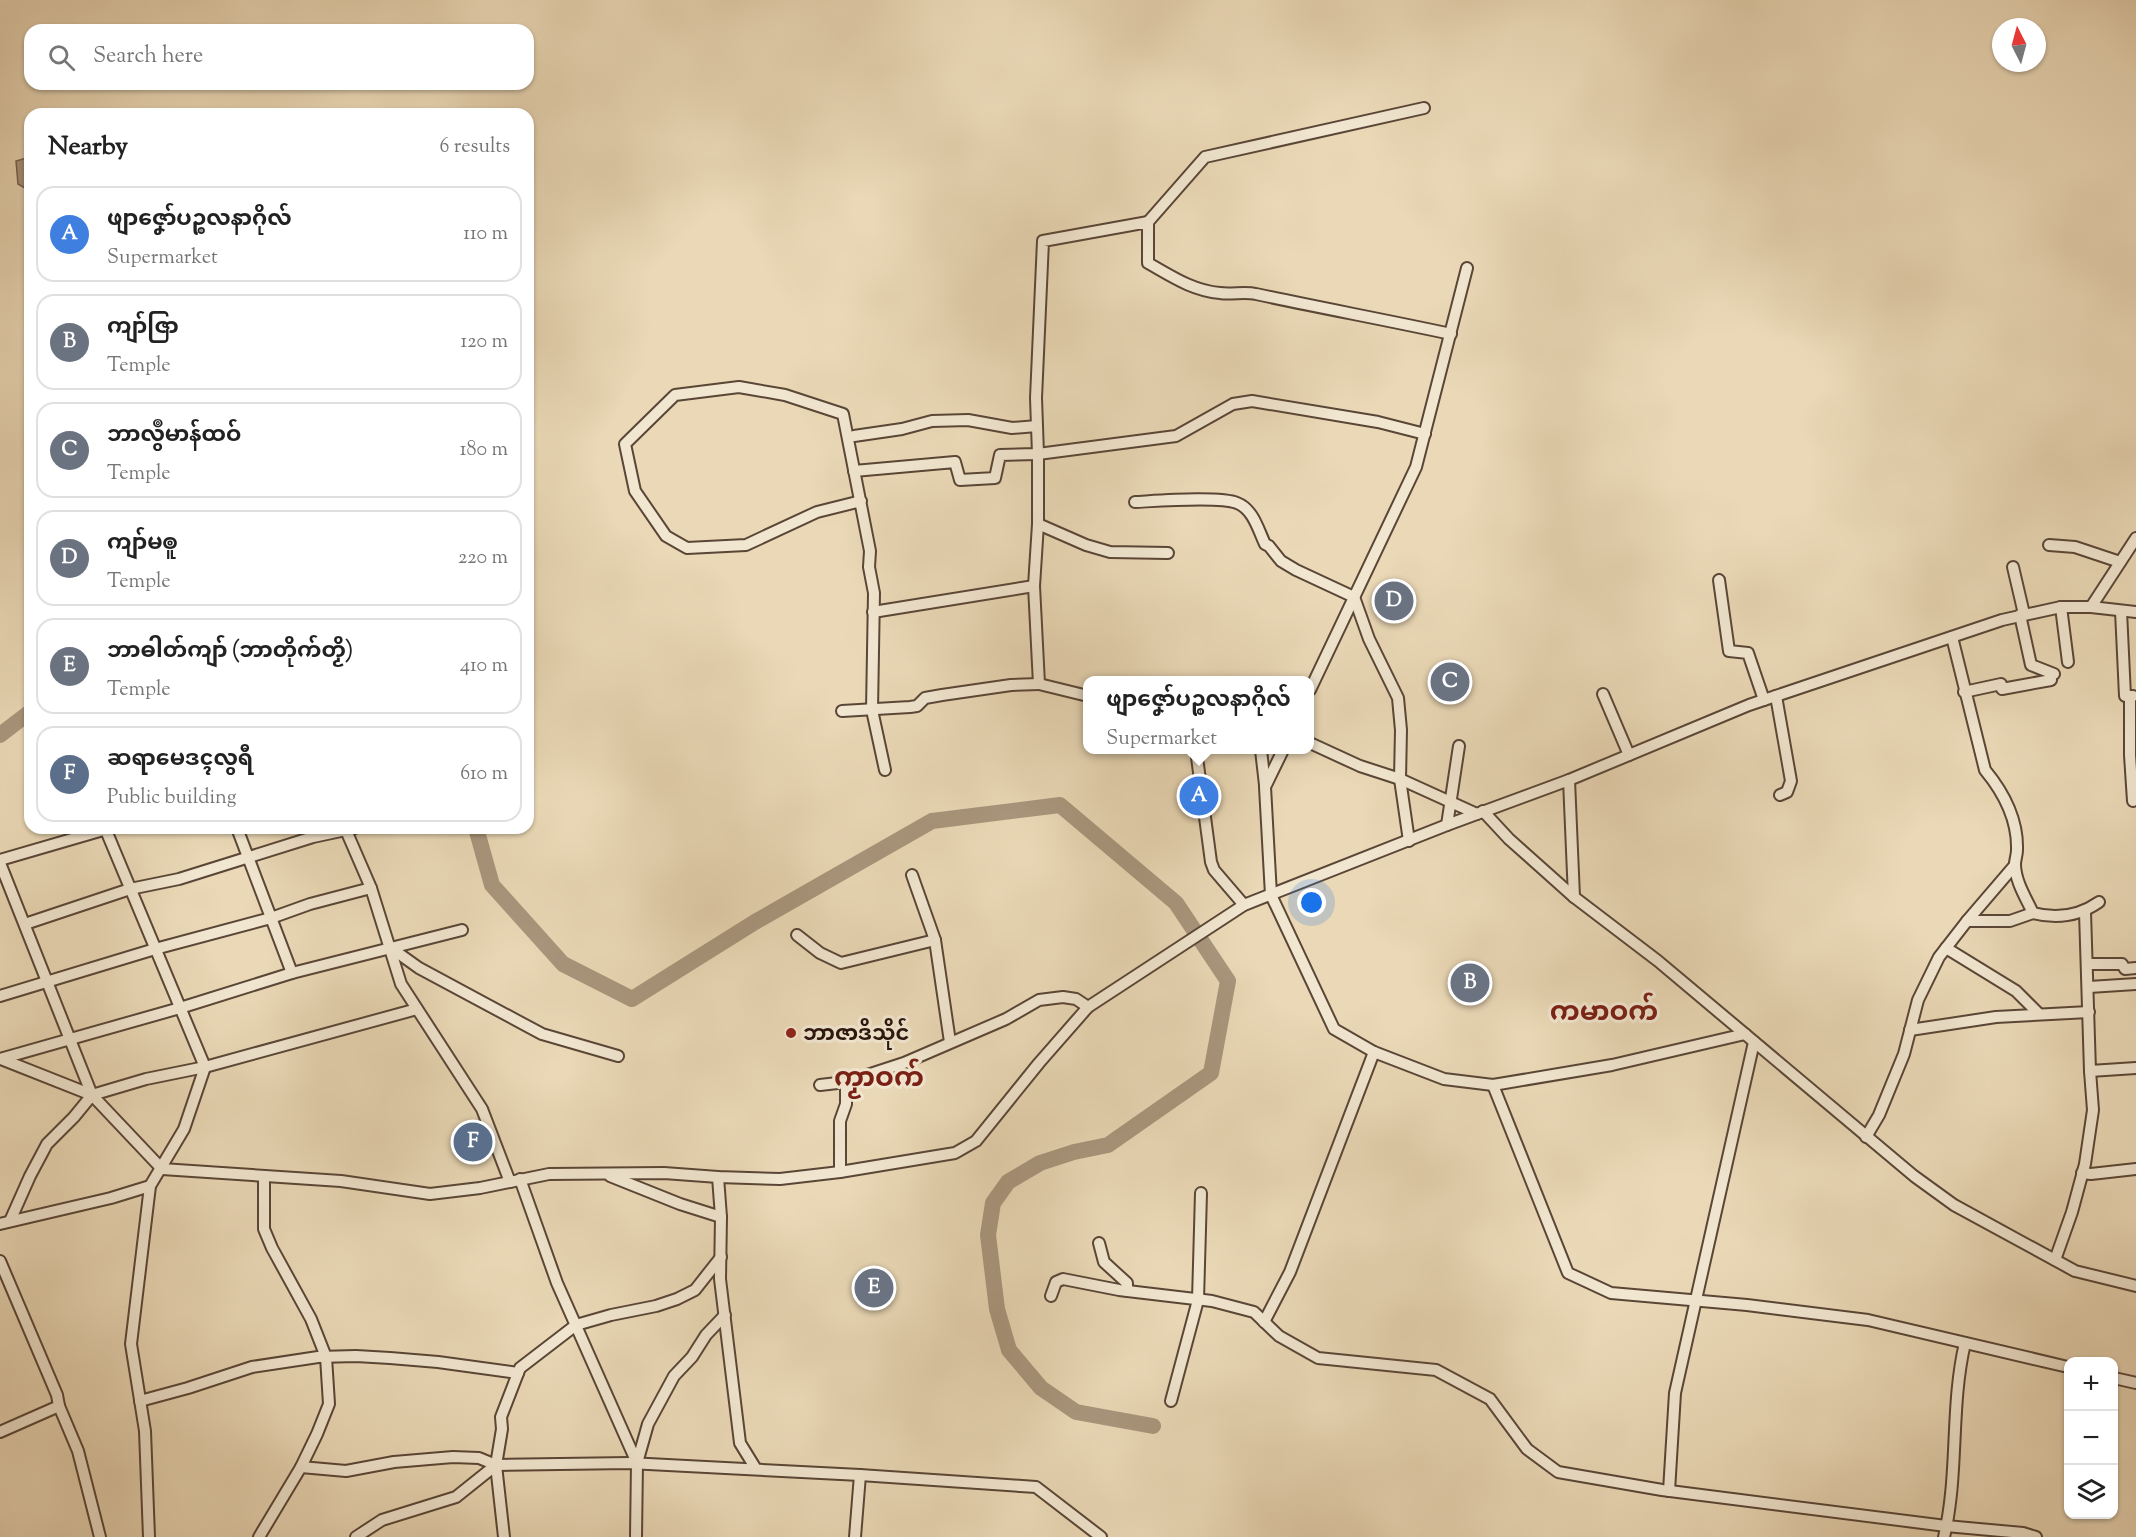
<!DOCTYPE html>
<meta charset="utf-8">
<style>
:root{--surface:#fff;--page:#f6f6f6;--text:#222;--muted:#767676;--line:#e0e0e0;--accent:#ea580c}
body{margin:0;font-family:"Sorts Mill Goudy","Noto Sans Myanmar",serif;background:var(--page);color:var(--text)}
.controls{position:absolute;right:18px;bottom:18px;display:grid;overflow:hidden;border-radius:12px;box-shadow:0 2px 4px #0004}
.controls button{width:54px;height:54px;display:grid;place-items:center;padding:0;border:0;border-bottom:2px solid var(--line);background:var(--surface);color:var(--text);font:30px sans-serif}
.compass{position:absolute;left:1992px;top:18px;width:54px;height:54px;border-radius:50%;background:var(--surface);box-shadow:0 2px 4px #0004;rotate:354deg}
.you{position:absolute;left:1312px;top:903px;width:21px;height:21px;margin:-15px;border:4px solid #fff;border-radius:50%;background:#1a73e8;box-shadow:0 0 0 9px #1a73e833}
.badge{display:grid;place-items:center;width:39px;height:39px;border-radius:50%;background:var(--accent);color:#fff;font-size:20px;font-weight:700}
.pin{position:absolute;translate:-50% -50%;border:3px solid #fff;box-shadow:0 2px 6px #0006}
.popup{position:absolute;left:1083px;top:676px;width:231px;height:78px;box-sizing:border-box;display:grid;place-content:center;border-radius:12px;background:var(--surface);filter:drop-shadow(0 2px 4px #0005);font-size:20px;white-space:nowrap;color:var(--muted)}
.popup b{font-size:22px;color:var(--text)}
.popup::after{content:'';position:absolute;left:50%;top:100%;margin-left:-12px;border:12px solid transparent;border-top-color:var(--surface)}
.list{margin:0;padding:0;list-style:none}
h2{display:flex;justify-content:space-between;align-items:center;height:78px;margin:0;padding:0 24px;font-size:26px}
h2 small{font-size:20px;font-weight:400;color:var(--muted)}
.list li{display:grid;grid-template-columns:39px 1fr auto;gap:18px;align-items:center;box-sizing:border-box;height:96px;margin:0 12px 12px;padding:0 12px;border:2px solid var(--line);border-radius:18px}
.list b{display:block;font-size:22px;white-space:nowrap}
.list p{margin:0;font-size:20px;white-space:nowrap;color:var(--muted)}
.list em{font-size:20px;font-style:normal;color:var(--muted)}
.icon{flex:none;width:33px;height:33px;fill:none;stroke:currentColor;stroke-width:2;stroke-linecap:round;stroke-linejoin:round}
.map{position:relative;flex:none;width:2136px;height:1537px;overflow:hidden}
.search{position:absolute;background:var(--surface);box-shadow:0 2px 4px #0004;left:24px;top:24px;width:510px;height:66px;display:flex;align-items:center;gap:15px;box-sizing:border-box;padding:0 21px;border-radius:18px;color:var(--muted);font-size:22px}
.panel{position:absolute;background:var(--surface);box-shadow:0 2px 4px #0004;left:24px;top:108px;width:510px;height:726px;border-radius:18px}
.map>svg:first-child{display:block}
</style>
<div class="map">
<svg width="2136" height="1537" viewBox="0 0 2136 1537">
<rect width="100%" height="100%" fill="#ead8b6"/>
<filter id="stains"><feTurbulence type="fractalNoise" baseFrequency=".00333" numOctaves="4"/><feColorMatrix values="0 0 0 0 .2 0 0 0 0 .09 0 0 0 0 .02 0 0 0 .5 -.17"/></filter>
<radialGradient id="worn" r=".72"><stop offset=".6" stop-color="#630" stop-opacity="0"/><stop offset="1" stop-color="#630" stop-opacity=".3"/></radialGradient>
<path fill="#a9967d" stroke="#766250" stroke-width="1.5" d="M30 157V191L18 184 16 161Z"/>
<g fill="none" stroke-linecap="round" stroke-linejoin="round">
<g stroke="#a9967d" stroke-width="16">
<path d="M0 735 30 712"/>
<path d="M476 828 492 885 563 964 632 999 755 922 932 821 1060 805 1176 903 1228 981 1211 1073 1108 1145 1074 1152 1040 1163 1008 1182 993 1203 988 1235 997 1309 1009 1350 1041 1388 1076 1412 1153 1426"/>
</g>
<g stroke="#5a4637" stroke-width="14">
<g id="minor">
<path d="M1148 222 1205 157 1424 108"/>
<path d="M854 436 902 429 932 421 968 420 1012 428 1037 426"/>
<path d="M854 471 955 462 960 480 995 478 1000 455 1038 454 1176 436 1233 404 1252 401 1378 422 1425 434"/>
<path d="M861 501 817 512 746 545 687 548 666 536 635 491 625 444 675 395 739 387 785 395 843 414 870 551 869 567 874 593 872 710 885 770"/>
<path d="M1135 502C1156 501 1220 496 1237 503 1253 509 1258 529 1265 544L1269 546 1281 561 1296 570 1354 597 1369 639 1398 698 1401 730 1400 779 1409 841"/>
<path d="M1038 524 1086 545 1110 552 1168 553"/>
<path d="M2049 545 2075 547 2120 562"/>
<path d="M2013 567 2024 614"/>
<path d="M1719 580 1729 651 1748 653 1764 700"/>
<path d="M1034 586 1038 524V454L1036 398 1043 241 1148 222V263C1171 276 1193 291 1220 293 1232 295 1244 291 1256 294 1321 308 1386 320 1451 334"/>
<path d="M2061 607 2068 662"/>
<path d="M2091 607 2136 538"/>
<path d="M2121 611 2125 696H2133"/>
<path d="M873 612 1034 586 1039 684 1088 696"/>
<path d="M2020 615 2031 665 2054 674"/>
<path d="M1952 637 1985 770C2004 793 2018 819 2017 850 2017 855 2015 860 2015 864 2015 881 2026 898 2033 913 2056 919 2079 916 2099 902"/>
<path d="M1310 690 1416 467 1467 268"/>
<path d="M1964 692 2001 684 2002 689 2051 680"/>
<path d="M1603 694 1629 755"/>
<path d="M1776 696 1791 781 1787 792 1780 795"/>
<path d="M2130 696V755L2133 801"/>
<path d="M842 711 910 707 917 706 925 698 942 695 1011 685 1039 684"/>
<path d="M1310 743 1360 766 1400 779 1477 814"/>
<path d="M1196 750 1211 862 1214 870 1244 905"/>
<path d="M1261 750 1265 785"/>
<path d="M1283 750 1265 787 1271 895 1334 1029 1374 1052 1444 1079 1493 1085 1612 1065 1745 1034"/>
<path d="M1569 780 1574 897"/>
<path d="M1483 811 1509 839 1574 897 1658 961 1914 1176 1954 1205 2075 1271 2136 1286"/>
<path d="M1447 825 1459 746"/>
<path d="M105 828 205 1067 184 1129 150 1186 131 1344 145 1431 149 1537"/>
<path d="M237 828 292 973"/>
<path d="M345 828 371 888"/>
<path d="M0 860 110 828"/>
<path d="M0 863 92 1095 162 1169 341 1181 430 1194 480 1188 549 1174 664 1173 718 1177 780 1179 840 1172 955 1153 976 1141 1039 1063 1088 1007 1244 905 1447 825 1569 780 1749 705 2002 620 2061 607H2091L2136 612"/>
<path d="M2015 865 1967 921H2010L2033 913"/>
<path d="M912 875 935 940 950 1042"/>
<path d="M2085 912 2090 1071 2136 1068"/>
<path d="M25 924 130 889 179 879 313 837 355 828"/>
<path d="M797 935 820 953 841 963 935 940"/>
<path d="M391 948 419 968 542 1034 618 1056"/>
<path d="M1946 948 2016 991 2039 1014"/>
<path d="M2087 964H2122L2125 969 2136 968"/>
<path d="M2089 987 2136 984"/>
<path d="M0 996 155 949 271 918 310 904 371 888 401 984 482 1109 510 1182"/>
<path d="M1910 1030 1996 1017 2089 1012"/>
<path d="M0 1059 180 1008 292 973 462 930"/>
<path d="M1 1059 92 1095"/>
<path d="M820 1085 846 1082 904 1063 1006 1019 1039 1000 1063 997 1076 999 1088 1007"/>
<path d="M1493 1085 1568 1273 1611 1293 1747 1305 1868 1320 2068 1367"/>
<path d="M1866 1137 1879 1115 1904 1054 1918 1000 1939 957 1967 921"/>
<path d="M840 1172V1121L846 1104V1082"/>
<path d="M2082 1173 2091 1174 2136 1169"/>
<path d="M610 1176 680 1204 721 1217"/>
<path d="M718 1177 721 1217 720 1279 740 1443 756 1469"/>
<path d="M520 1179 557 1283 637 1463 636 1537"/>
<path d="M10 1221 30 1176 47 1144 74 1117 92 1095 146 1079 205 1067 417 1009"/>
<path d="M0 1224 111 1198 150 1186"/>
<path d="M1099 1243 1104 1262 1127 1283V1291"/>
<path d="M2055 1260 2072 1212 2085 1164 2093 1110 2090 1071"/>
<path d="M0 1261 57 1395 59 1406 78 1451 100 1537"/>
<path d="M1051 1296 1056 1282 1063 1279 1119 1290 1212 1301 1254 1312 1279 1336 1318 1358 1436 1370 1490 1399 1527 1449 1558 1472 1662 1490 1946 1526 2023 1533 2036 1537"/>
<path d="M1264 1322 1290 1272 1374 1052"/>
<path d="M2114 1378 2136 1383"/>
<path d="M140 1401 188 1388 252 1367 318 1357 356 1356 390 1358 438 1362 518 1373"/>
<path d="M1171 1401 1198 1300 1201 1193"/>
<path d="M0 1432 59 1406"/>
<path d="M637 1463 648 1424 674 1376 692 1357 706 1335 725 1315"/>
<path d="M301 1467 346 1471 394 1462 453 1457 479 1458 496 1465"/>
<path d="M1669 1491 1675 1393 1754 1042"/>
<path d="M259 1537 301 1467 317 1434 329 1404 326 1357 311 1319 272 1248 264 1229V1176"/>
<path d="M356 1537 382 1520 456 1497 496 1465 629 1463 860 1475 1036 1487 1101 1537"/>
<path d="M504 1537 496 1465 502 1429 501 1417 520 1368 576 1325 611 1315 656 1306 677 1299 695 1290 721 1257"/>
<path d="M855 1537 860 1475"/>
<path d="M1944 1537C1959 1474 1950 1406 1965 1343"/>
</g>
</g>
<use href="#minor" stroke="#f1e6d0" stroke-width="10"/>
</g>
<circle fill="#8f2418" stroke="#f1e6d0" stroke-width="2" cx="791" cy="1033" r="6"/>
<g text-anchor="middle" stroke-width="6" stroke-linejoin="round" paint-order="stroke">
<g font-size="21" font-weight="bold" fill="#2a150d" stroke="#f1e6d0" text-anchor="start">
<text x="803" y="1040">ဘာဇာဒိသိုင်</text>
</g>
<g font-size="27" font-weight="bold" fill="#7a1f14" stroke="#f1e6d0">
<text x="1604" y="1020">ကမာဝက်</text>
<text x="879" y="1086">ကၟာဝက်</text>
</g>
</g>
<rect width="100%" height="100%" filter="url(#stains)"/>
<rect width="100%" height="100%" fill="url(#worn)"/>
</svg>
<div class="controls">
<button>+</button>
<button>−</button>
<button><svg class="icon" aria-label="layers" viewBox="0 0 24 24"><path d="M12 4l9 5-9 5-9-5zM3 14l9 5 9-5"/></svg></button>
</div>
<svg class="compass" viewBox="-18 -18 36 36"><path d="M0-13l5 13h-10z" fill="#e53935"/><path d="M0 13l5-13h-10z" fill="#767676"/></svg>
<div class="you"></div>
<div class="pin badge" style="left:1199px;top:796px;background:#3f7fe0">A</div>
<div class="popup"><b>ဖျာဇၞော်ပဉ္စလနာဂိုလ်</b>Supermarket</div>
<div class="pin badge" style="left:1470px;top:983px;background:#6b7280">B</div>
<div class="pin badge" style="left:1450px;top:682px;background:#6b7280">C</div>
<div class="pin badge" style="left:1394px;top:601px;background:#6b7280">D</div>
<div class="pin badge" style="left:874px;top:1288px;background:#6b7280">E</div>
<div class="pin badge" style="left:473px;top:1142px;background:#5c6f8a">F</div>
<div class="search"><svg class="icon" aria-label="search" viewBox="0 0 24 24"><circle cx="10" cy="10" r="6"/><path d="M15 15l6 6"/></svg>Search here</div>
<section class="panel">
<h2>Nearby<small>6 results</small></h2>
<ul class="list">
<li><span class="badge" style="background:#3f7fe0">A</span><div><b>ဖျာဇၞော်ပဉ္စလနာဂိုလ်</b><p>Supermarket</p></div><em>110 m</em></li>
<li><span class="badge" style="background:#6b7280">B</span><div><b>ကျာ်ဇြာ</b><p>Temple</p></div><em>120 m</em></li>
<li><span class="badge" style="background:#6b7280">C</span><div><b>ဘာလွဳမာန်ထဝ်</b><p>Temple</p></div><em>180 m</em></li>
<li><span class="badge" style="background:#6b7280">D</span><div><b>ကျာ်မၜူ</b><p>Temple</p></div><em>220 m</em></li>
<li><span class="badge" style="background:#6b7280">E</span><div><b>ဘာဓါတ်ကျာ် (ဘာတိုက်တၟိ)</b><p>Temple</p></div><em>410 m</em></li>
<li><span class="badge" style="background:#5c6f8a">F</span><div><b>ဆရာမေဒၚလွရီ</b><p>Public building</p></div><em>610 m</em></li>
</ul>
</section>
</div>
